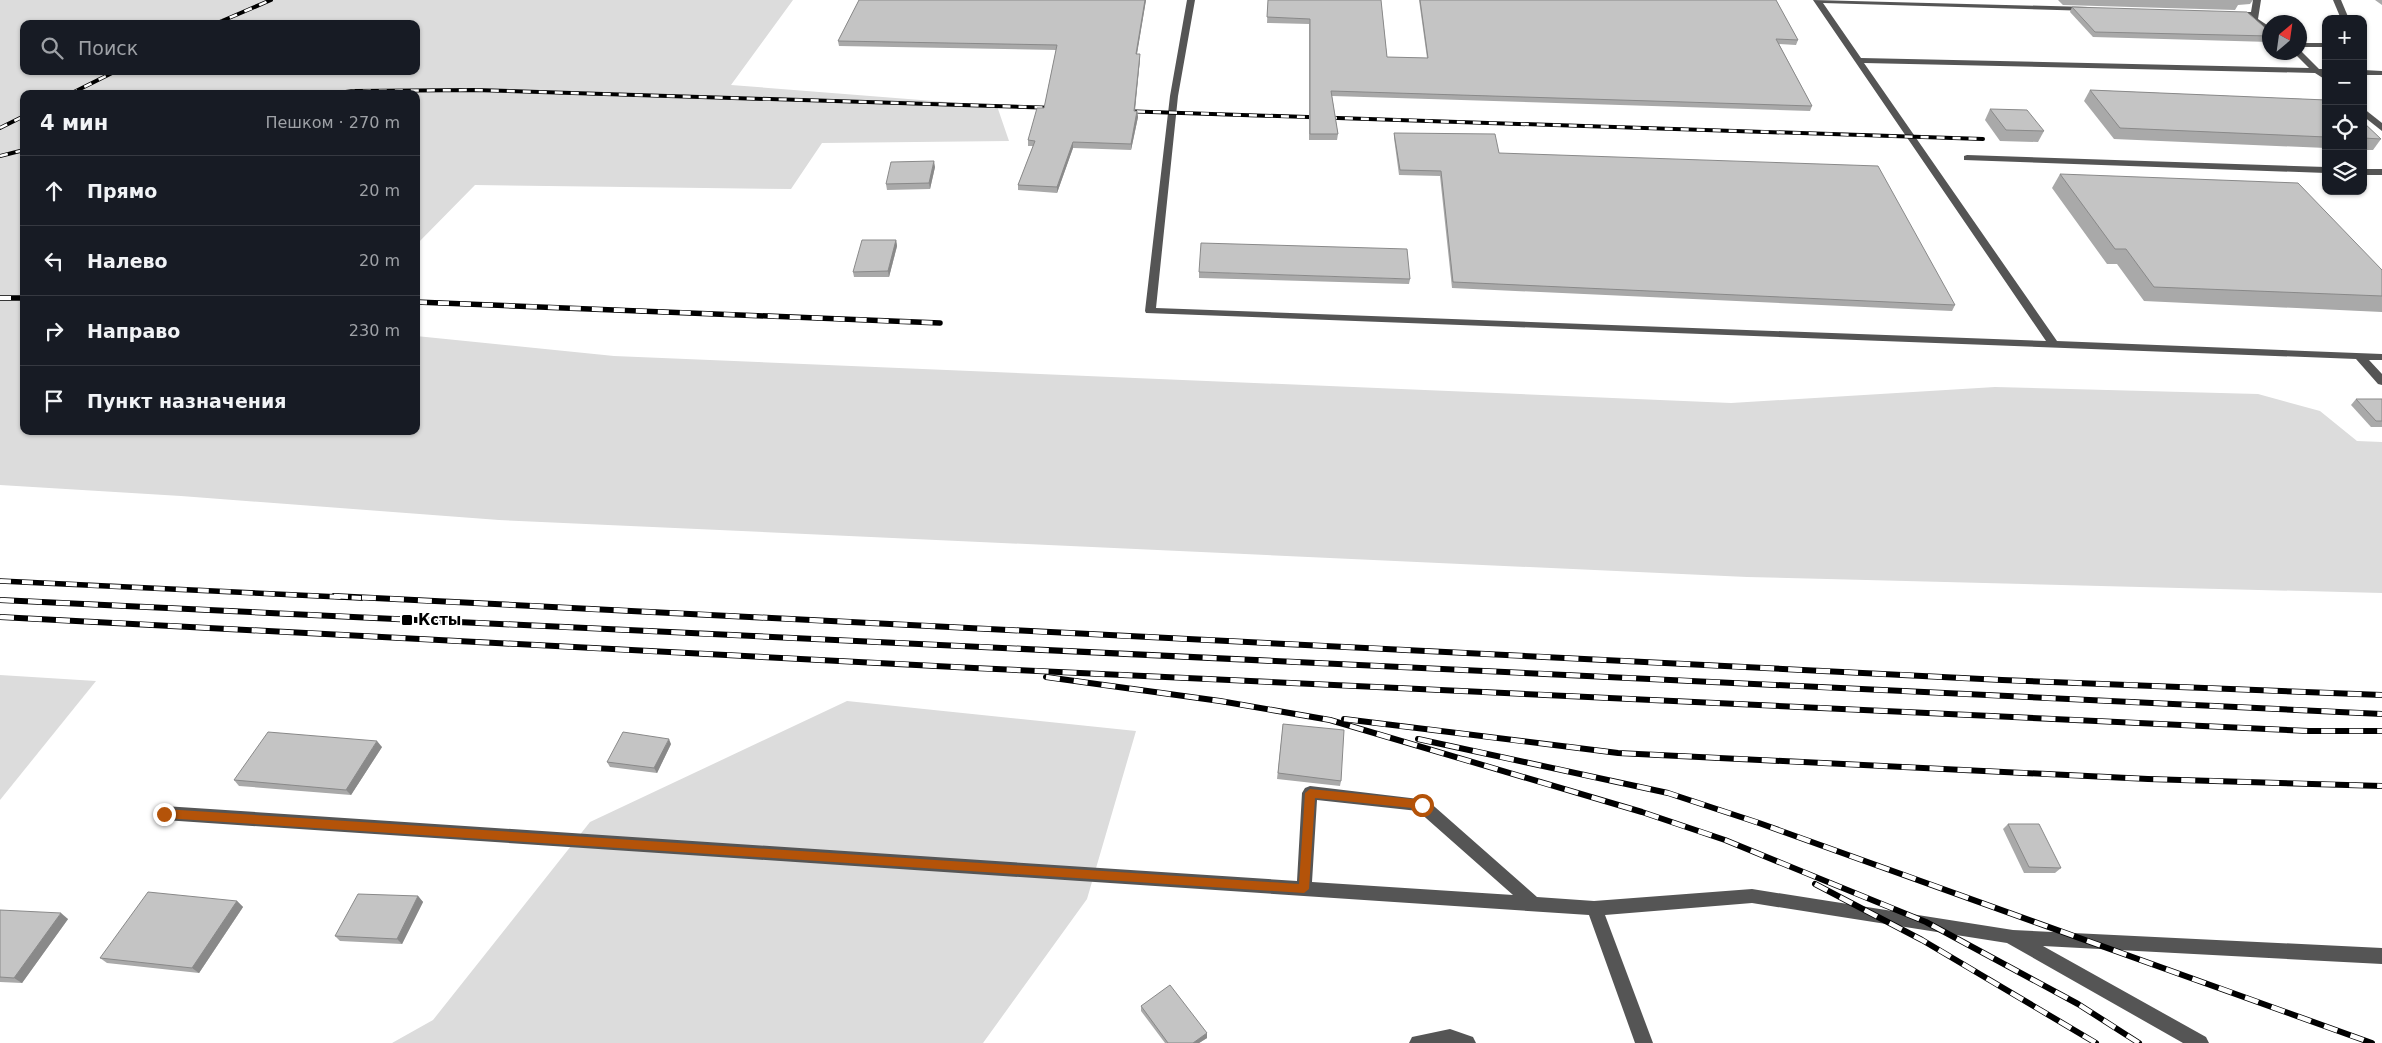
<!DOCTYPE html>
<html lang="ru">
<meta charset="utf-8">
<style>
:root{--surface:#171b24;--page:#20242c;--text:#f1f3f6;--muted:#9ea1a6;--line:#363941}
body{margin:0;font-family:"DejaVu Sans",sans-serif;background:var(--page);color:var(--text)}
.controls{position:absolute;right:15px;top:15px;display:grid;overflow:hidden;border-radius:10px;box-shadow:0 1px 4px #0004}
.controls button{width:45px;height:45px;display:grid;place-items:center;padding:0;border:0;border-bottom:1px solid var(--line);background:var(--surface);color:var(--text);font:25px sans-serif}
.compass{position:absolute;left:2262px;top:15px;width:45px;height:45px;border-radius:50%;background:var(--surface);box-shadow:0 1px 4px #0004;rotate:29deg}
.stop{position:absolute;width:15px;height:15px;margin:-11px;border:4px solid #b45309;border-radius:50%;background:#fff}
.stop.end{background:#b45309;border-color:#fff;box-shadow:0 1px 5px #0008}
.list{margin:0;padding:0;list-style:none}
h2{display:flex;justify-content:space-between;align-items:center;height:65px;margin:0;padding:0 20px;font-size:21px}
h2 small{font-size:16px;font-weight:400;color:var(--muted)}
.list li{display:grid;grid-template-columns:32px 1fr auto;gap:15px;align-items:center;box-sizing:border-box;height:70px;padding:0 20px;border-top:1px solid var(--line)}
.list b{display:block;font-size:19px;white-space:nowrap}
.list em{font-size:16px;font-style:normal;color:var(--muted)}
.icon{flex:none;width:28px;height:28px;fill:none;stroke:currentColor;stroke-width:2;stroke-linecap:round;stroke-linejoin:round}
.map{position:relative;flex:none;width:2382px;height:1043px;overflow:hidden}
.search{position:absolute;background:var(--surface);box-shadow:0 1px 4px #0004;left:20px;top:20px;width:400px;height:55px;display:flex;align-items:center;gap:12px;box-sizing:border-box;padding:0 18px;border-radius:10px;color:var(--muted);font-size:19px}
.panel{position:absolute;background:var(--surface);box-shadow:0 1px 4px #0004;left:20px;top:90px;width:400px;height:345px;border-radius:10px}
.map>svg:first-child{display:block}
</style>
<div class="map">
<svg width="2382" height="1043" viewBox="0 0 2382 1043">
<rect width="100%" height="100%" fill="#fff"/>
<g fill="#dcdcdc" fill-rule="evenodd">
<path d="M0 0H793L731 85 997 106 1009 141 822 143 791 189 475 185 416 245V94H24V431H416V336L614 356 1731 403 1995 387 2258 394 2320 411 2357 441 2382 442V593L1747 577 499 520 181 496 0 485ZM24 24H416V71H24Z"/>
<path d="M0 675 96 681 0 800Z"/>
<path d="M847 701 1136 731 1087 899 983 1043H392L433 1020 590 822Z"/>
</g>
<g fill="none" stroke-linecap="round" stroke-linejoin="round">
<g fill="#555" fill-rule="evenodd">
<path d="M1187 0H1195L1178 96 1156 308 2046 341 1813 0 2088 7H2091V11L1823 3 1861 58 2309 68 2293 52H2300V50L2319 69H2323L2326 74V80L2315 73 1864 63 2057 341 2382 354V360H2369L2382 374V385L2378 384 2356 359 1146 313 1145 311 1170 96Z"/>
<path d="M2253 0H2261L2258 19 2270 27V33L2251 22V16H2233L2229 14 2233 12H2251Z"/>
<path d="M2333 0H2341L2349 19H2341Z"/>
<rect x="2300" y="43" width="26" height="4"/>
<path d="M2363 70 2382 71V75H2363Z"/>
<path d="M2363 108 2382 123V131L2363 116Z"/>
<path d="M1967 155 2326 167V173L1964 160V156Z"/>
<rect x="2363" y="169" width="19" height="6"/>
<path d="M1310 786 1427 800 1537 897 1594 901 1752 889 2013 930 2382 948V964L2043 946 2206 1037 2209 1043H2183L2007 943 1752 903 1605 915 1653 1043H1635L1589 915 164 820 159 818 156 813 159 808 164 806 1297 881 1302 793 1305 788ZM1317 800 1418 811 1513 895 1312 882Z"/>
<path d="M1450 1029 1473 1037 1476 1043H1409L1412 1037Z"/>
</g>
<g stroke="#000" stroke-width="4">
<g id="rail-far2">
<path d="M215 24 271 0"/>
<path d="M70 94 116 71"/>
<path d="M331 94 353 91 475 90 1058 108"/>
<path d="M1121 111 1983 139"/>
<path d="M0 128 24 116"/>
<path d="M0 156 24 150"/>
</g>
</g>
<g stroke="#000" stroke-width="5.5">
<g id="rail-far1">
<path d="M0 298H24"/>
<path d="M416 302 940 323"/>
<path d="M0 581 361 598"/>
</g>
</g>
<g stroke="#000" stroke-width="6">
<g id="rail">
<path d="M334 596 2002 680 2382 695"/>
<path d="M0 600 2382 714"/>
<path d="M0 617 974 668 2309 731H2382"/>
<path d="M1046 677 1220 701 1330 720 1642 812 1725 840 1926 922 2078 1004 2139 1043"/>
<path d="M1344 719 1618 753 2148 779 2382 786"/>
<path d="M1418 739 1668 793 1759 823 2372 1043"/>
<path d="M1815 884 1922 940 2096 1043"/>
</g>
</g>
<use href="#rail-far2" stroke="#fff" stroke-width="2.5" stroke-dasharray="8" stroke-linecap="butt"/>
<use href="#rail-far1" stroke="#fff" stroke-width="4" stroke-dasharray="11" stroke-linecap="butt"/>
<use href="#rail" stroke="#fff" stroke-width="4.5" stroke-dasharray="14" stroke-linecap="butt"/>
</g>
<g fill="#a9a9a9">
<path d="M859 0H1146L1137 54 1140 59 1135 111H1137L1138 117 1131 150 1073 148 1057 193 1018 190V185L1033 146H1028V140L1044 108 1056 50 839 46 838 41Z"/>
<path d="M1268 0H1381L1387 57 1427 58 1419 0H1776L1798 40 1796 45 1779 44 1812 106 1810 111 1332 96 1338 134 1337 140H1309V24L1267 23Z"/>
<path d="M2052 0H2253L2250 4 2238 5 2235 10 2063 5 2058 0Z"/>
<path d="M2375 0H2382V5Z"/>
<path d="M2072 7 2270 32V42L2093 37 2070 12Z"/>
<path d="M2090 90 2326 100V148L2114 139 2084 101Z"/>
<path d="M1990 109 2044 131 2038 142 2000 141 1985 120Z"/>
<path d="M2363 122 2381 139 2373 150H2363Z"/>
<path d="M1394 133 1499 153 1955 305 1952 311 1452 288 1440 176 1399 175 1394 138Z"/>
<path d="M935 167 930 189 887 190 886 184Z"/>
<path d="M2060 174 2382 296V312L2144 301 2117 264H2107L2052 188Z"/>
<path d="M896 240 897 246 889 277H854L853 272Z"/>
<path d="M1199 272 1410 279 1409 284 1199 278Z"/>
<path d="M2356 399H2382V427H2371L2351 405Z"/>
<path d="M1283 724 1341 781 1340 786 1277 779Z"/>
<path d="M671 744 657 773 610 767 607 762Z"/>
<path d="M382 747 351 795 239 786 234 780Z"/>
<path d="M2008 824 2061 868 2055 873H2024L2003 829Z"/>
<path d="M418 896 423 902 402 944 340 941 335 936Z"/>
<path d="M237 901 243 907 199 973 107 963 100 958Z"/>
<path d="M0 910 68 919 22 983 0 982Z"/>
<path d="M1141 1006 1207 1033V1038L1199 1043H1165L1141 1011Z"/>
</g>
<g fill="#898989">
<path d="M1145 0H1146L1136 59V54Z"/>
<path d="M1140 54V59L1134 117V111Z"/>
<path d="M1137 111 1138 117 1131 150V144Z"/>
<path d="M1073 142V148L1057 193V187Z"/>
<path d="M934 161 935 167 930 189 929 183Z"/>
<path d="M896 240 897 246 889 277 888 271Z"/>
<path d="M669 739 671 744 657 773 654 768Z"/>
<path d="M377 741 382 747 351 795 346 790Z"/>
<path d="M418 896 423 902 402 944 397 939Z"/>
<path d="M237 901 243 907 199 973 192 968Z"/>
<path d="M61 913 68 919 22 983 14 978Z"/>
<path d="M1207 1033V1038L1199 1043H1193Z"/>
</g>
<g fill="#c4c4c4" stroke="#898989">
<path d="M859 0H1145L1136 54H1140L1134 111H1137L1131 144 1073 142 1057 187 1018 185 1035 141 1028 140 1037 108H1044L1057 45 838 41Z"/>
<path d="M1268 0H1381L1387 57 1428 58 1420 0H1776L1798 40 1776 39 1812 106 1331 91 1338 134H1310V19L1267 17Z"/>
<path d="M2072 7 2247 12 2270 32V36L2095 32Z"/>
<path d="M2090 90 2326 100V137L2120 128Z"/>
<path d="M1990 109 2027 110 2044 131 2006 130Z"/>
<path d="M2363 122 2381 139 2363 138Z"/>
<path d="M1394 133 1495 134 1499 153 1878 166 1955 305 1453 282 1441 171 1400 170Z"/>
<path d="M934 161 929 183 886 184 891 162Z"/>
<path d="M2060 174 2298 183 2382 270V296L2154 287 2126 249H2115Z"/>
<path d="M862 240H896L888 271 853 272Z"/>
<path d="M1201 243 1407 249 1410 279 1199 272Z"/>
<path d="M2356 399H2382V421H2376Z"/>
<path d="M1283 724 1344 730 1341 781 1278 773Z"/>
<path d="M268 732 377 741 346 790 234 780Z"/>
<path d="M623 732 669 739 654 768 607 762Z"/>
<path d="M2008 824H2039L2061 868 2029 867Z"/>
<path d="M148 892 237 901 192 968 100 958Z"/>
<path d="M358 894 418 896 397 939 335 936Z"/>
<path d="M0 910 61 913 14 978 0 977Z"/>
<path d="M1170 985 1207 1033 1193 1043H1168L1141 1006Z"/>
</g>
<path fill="#b45309" d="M1310 789 1422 800 1427 805 1422 809 1315 798 1309 889 1304 893 164 818 159 814 164 809 1299 884 1305 793Z"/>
<rect fill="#000" stroke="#fff" stroke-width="2" x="401" y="614" width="12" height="12" rx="2.5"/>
<g text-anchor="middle" stroke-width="4" stroke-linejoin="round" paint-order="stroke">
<g font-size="15" font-weight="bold" fill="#000" stroke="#fff" text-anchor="start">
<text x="418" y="625">Ксты</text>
</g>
</g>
</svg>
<div class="controls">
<button>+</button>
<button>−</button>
<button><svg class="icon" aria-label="locate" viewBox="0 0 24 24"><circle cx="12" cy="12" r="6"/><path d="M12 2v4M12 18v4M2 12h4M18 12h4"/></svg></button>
<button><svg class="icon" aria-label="layers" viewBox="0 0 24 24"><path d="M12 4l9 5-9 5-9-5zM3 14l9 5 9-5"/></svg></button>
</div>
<svg class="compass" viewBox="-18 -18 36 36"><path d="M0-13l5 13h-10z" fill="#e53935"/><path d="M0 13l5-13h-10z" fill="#9ea1a6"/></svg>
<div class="stop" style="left:1422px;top:805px"></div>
<div class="stop end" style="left:164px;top:814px"></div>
<div class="search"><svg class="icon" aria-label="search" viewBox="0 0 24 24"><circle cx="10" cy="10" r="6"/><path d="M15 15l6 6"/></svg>Поиск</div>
<section class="panel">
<h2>4 мин<small>Пешком · 270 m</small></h2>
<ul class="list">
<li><svg class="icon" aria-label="ahead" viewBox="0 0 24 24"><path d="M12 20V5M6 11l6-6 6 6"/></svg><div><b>Прямо</b></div><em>20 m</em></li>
<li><svg class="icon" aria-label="left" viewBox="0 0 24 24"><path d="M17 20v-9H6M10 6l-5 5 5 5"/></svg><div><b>Налево</b></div><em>20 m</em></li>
<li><svg class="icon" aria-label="right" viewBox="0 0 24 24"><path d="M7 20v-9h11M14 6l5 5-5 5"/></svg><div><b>Направо</b></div><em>230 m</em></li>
<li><svg class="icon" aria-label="arrive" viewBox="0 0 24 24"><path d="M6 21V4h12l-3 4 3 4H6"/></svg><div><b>Пункт назначения</b></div></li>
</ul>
</section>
</div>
